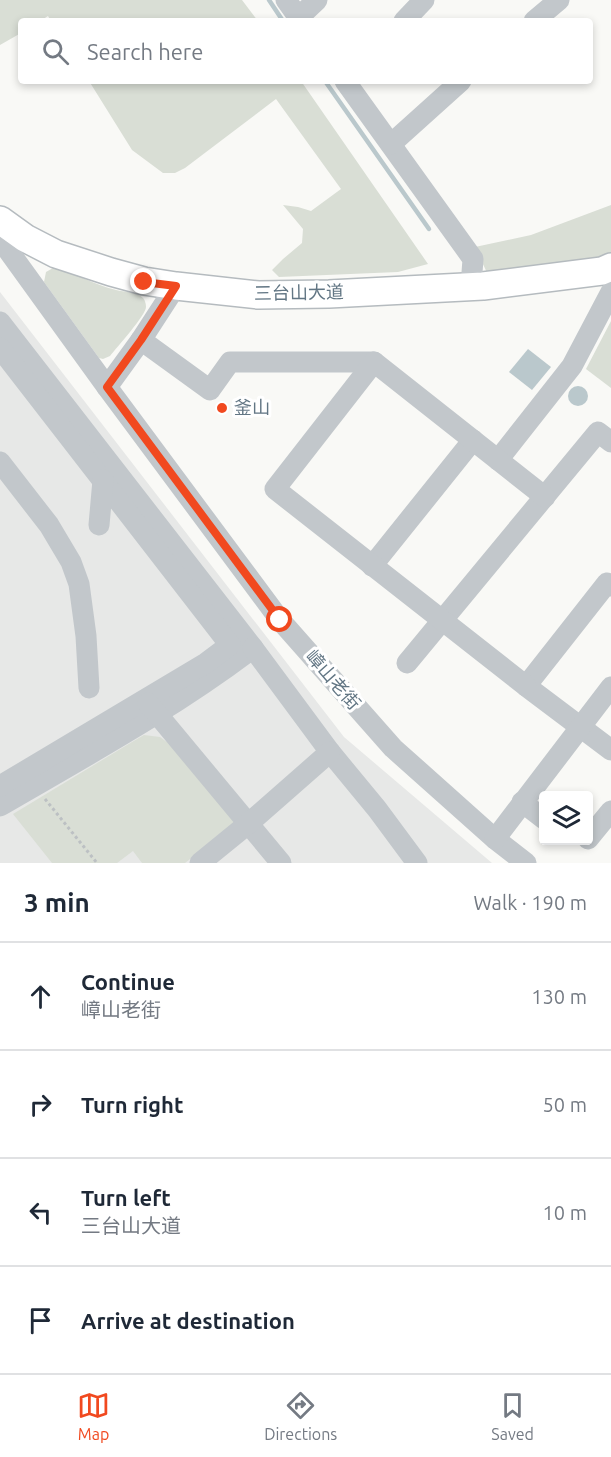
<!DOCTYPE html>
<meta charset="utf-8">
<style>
:root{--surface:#fff;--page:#f6f6f7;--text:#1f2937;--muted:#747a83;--line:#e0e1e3;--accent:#f1491f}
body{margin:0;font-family:Ubuntu,"Noto Sans SC",sans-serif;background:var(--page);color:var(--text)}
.controls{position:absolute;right:18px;bottom:18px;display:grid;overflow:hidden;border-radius:6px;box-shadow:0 3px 9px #0003}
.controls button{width:54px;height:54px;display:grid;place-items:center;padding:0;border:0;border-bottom:2px solid var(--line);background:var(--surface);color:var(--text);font:30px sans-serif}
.stop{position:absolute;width:18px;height:18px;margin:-14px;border:4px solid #f1491f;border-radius:50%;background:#fff}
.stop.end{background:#f1491f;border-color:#fff;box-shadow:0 2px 6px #0008}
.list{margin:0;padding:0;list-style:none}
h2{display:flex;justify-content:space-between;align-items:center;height:78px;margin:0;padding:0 24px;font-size:26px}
h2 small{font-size:20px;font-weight:400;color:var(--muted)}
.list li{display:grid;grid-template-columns:39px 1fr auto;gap:18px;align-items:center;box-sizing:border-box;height:108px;padding:0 24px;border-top:2px solid var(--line)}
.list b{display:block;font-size:22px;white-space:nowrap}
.list p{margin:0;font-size:20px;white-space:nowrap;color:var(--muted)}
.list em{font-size:20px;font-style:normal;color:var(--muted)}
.icon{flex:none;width:33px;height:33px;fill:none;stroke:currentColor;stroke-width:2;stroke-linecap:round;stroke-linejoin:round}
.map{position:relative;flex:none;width:611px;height:863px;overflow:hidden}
.search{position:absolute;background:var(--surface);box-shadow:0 3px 9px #0003;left:18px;right:18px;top:18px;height:66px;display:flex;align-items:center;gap:15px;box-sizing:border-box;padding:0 21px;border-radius:6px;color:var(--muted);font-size:22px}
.sheet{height:510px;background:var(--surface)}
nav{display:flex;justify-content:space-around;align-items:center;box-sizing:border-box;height:84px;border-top:2px solid var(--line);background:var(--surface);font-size:16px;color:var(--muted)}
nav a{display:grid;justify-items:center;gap:3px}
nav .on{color:var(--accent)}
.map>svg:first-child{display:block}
</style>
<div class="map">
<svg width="611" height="863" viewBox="0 0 611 863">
<rect width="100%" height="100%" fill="#f9f9f6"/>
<path fill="#e7e8e7" d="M0 292 344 737 492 863H0Z"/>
<g fill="#d9ded5">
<path d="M0 0H242L258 21H51L48 16 40 21H21V33L0 45Z"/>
<path d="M89 81H301L428 264 398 272 279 277 272 270 283 259 302 243 303 229 283 205 298 207 311 211 341 189 276 99 185 168 175 173H163L132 150Z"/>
<path d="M611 205V260L489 277 475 247 531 235Z"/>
<path d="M53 268C75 272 94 285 116 290 124 292 137 292 143 298 145 300 146 304 146 307 146 315 117 347 110 356L103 359 99 358 44 282 46 272Z"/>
<path d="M611 321V388L586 369Z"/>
<path d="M144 735 160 737 172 746 235 823 185 863H142L133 851 117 863H52L13 814 132 742Z"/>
</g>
<g fill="#bac8cc">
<path d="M528 349 551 367 532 390 509 372Z"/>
<circle cx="578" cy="396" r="10"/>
</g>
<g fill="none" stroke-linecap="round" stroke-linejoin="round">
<g stroke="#bac8cc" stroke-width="4.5">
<path d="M269 0 283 21"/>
<path d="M325 81 429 229"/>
</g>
<g stroke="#b5bbbf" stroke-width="30">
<path id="major" d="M0 220 25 238 56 254 111 272 144 281 176 286 258 295 329 294 483 286 602 271 611 267"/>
</g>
<path stroke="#bcc0c3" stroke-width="3" stroke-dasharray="3 3" stroke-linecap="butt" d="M45 799 97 863"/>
<g stroke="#c2c7cb" stroke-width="21">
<path d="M286 0 301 21"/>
<path d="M299 17 317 0"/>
<path d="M404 21 424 0"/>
<path d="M534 21 559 0"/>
<path d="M345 81 473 259 471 286"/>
<path d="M391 144 461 81"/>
<path d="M0 239 107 387 280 620 393 748 495 839 526 863"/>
<path d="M0 322 253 648C174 708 86 756 0 806"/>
<path d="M141 340 210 390 230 362H374"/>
<path d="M0 348 230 645 206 663 0 786"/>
<path d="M107 387 141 340 176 286"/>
<path d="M498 460 572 366 611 292"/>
<path d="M0 462 49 525 71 562 79 584 86 636 89 688"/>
<path d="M99 525 103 480"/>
<path d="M372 566 473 440"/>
<path d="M611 586 607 583 526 686 611 750"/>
<path d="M253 648 330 752 377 809 417 863"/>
<path d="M407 663 598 432 611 442"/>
<path d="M526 686 275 489 374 362 545 497"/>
<path d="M148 703 281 863"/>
<path d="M522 802 544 819"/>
<path d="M495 839 611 687"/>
<path d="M588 839 611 811"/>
<path d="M200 863 249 823 330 752"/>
</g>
<use href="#major" stroke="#fff" stroke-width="27"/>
</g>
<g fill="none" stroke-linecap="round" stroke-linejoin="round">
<path stroke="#f1491f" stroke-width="8" d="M144 282 176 286 141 340 107 387 280 620"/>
</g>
<circle fill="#f1491f" stroke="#fff" stroke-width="2" cx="222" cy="408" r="6"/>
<g text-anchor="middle" stroke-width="6" stroke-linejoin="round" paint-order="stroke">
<g font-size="18" fill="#627684" stroke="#fff">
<text transform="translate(299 293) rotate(-1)" y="6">三台山大道</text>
<text transform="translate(333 680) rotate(49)" y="6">嶂山老街</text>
</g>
<g font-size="18" fill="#627684" stroke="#fff" text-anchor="start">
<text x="234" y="414">釜山</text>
</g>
</g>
</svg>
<div class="controls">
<button><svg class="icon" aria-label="layers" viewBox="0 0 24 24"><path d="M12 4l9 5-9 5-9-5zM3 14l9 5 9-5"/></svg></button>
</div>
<div class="stop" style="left:280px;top:620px"></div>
<div class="stop end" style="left:144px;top:282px"></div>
<div class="search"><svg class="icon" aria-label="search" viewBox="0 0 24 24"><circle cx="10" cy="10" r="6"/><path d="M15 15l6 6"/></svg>Search here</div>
</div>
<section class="sheet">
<h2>3 min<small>Walk · 190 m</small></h2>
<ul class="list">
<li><svg class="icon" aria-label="ahead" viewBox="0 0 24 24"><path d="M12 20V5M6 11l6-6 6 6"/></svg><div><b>Continue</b><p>嶂山老街</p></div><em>130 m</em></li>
<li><svg class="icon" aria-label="right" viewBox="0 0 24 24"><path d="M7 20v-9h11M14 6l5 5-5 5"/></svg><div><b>Turn right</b></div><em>50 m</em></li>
<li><svg class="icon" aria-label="left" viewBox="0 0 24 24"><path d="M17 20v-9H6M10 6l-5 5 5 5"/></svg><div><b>Turn left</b><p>三台山大道</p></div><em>10 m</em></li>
<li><svg class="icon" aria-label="arrive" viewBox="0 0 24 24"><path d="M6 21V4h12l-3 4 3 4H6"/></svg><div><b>Arrive at destination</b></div></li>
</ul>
</section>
<nav>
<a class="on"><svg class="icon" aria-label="map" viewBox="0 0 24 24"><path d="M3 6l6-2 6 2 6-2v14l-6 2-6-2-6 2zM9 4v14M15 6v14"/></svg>Map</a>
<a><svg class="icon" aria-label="directions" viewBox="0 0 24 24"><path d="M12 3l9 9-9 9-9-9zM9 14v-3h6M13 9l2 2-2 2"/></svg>Directions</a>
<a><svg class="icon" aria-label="saved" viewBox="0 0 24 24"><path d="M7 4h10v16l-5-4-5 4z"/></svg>Saved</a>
</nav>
